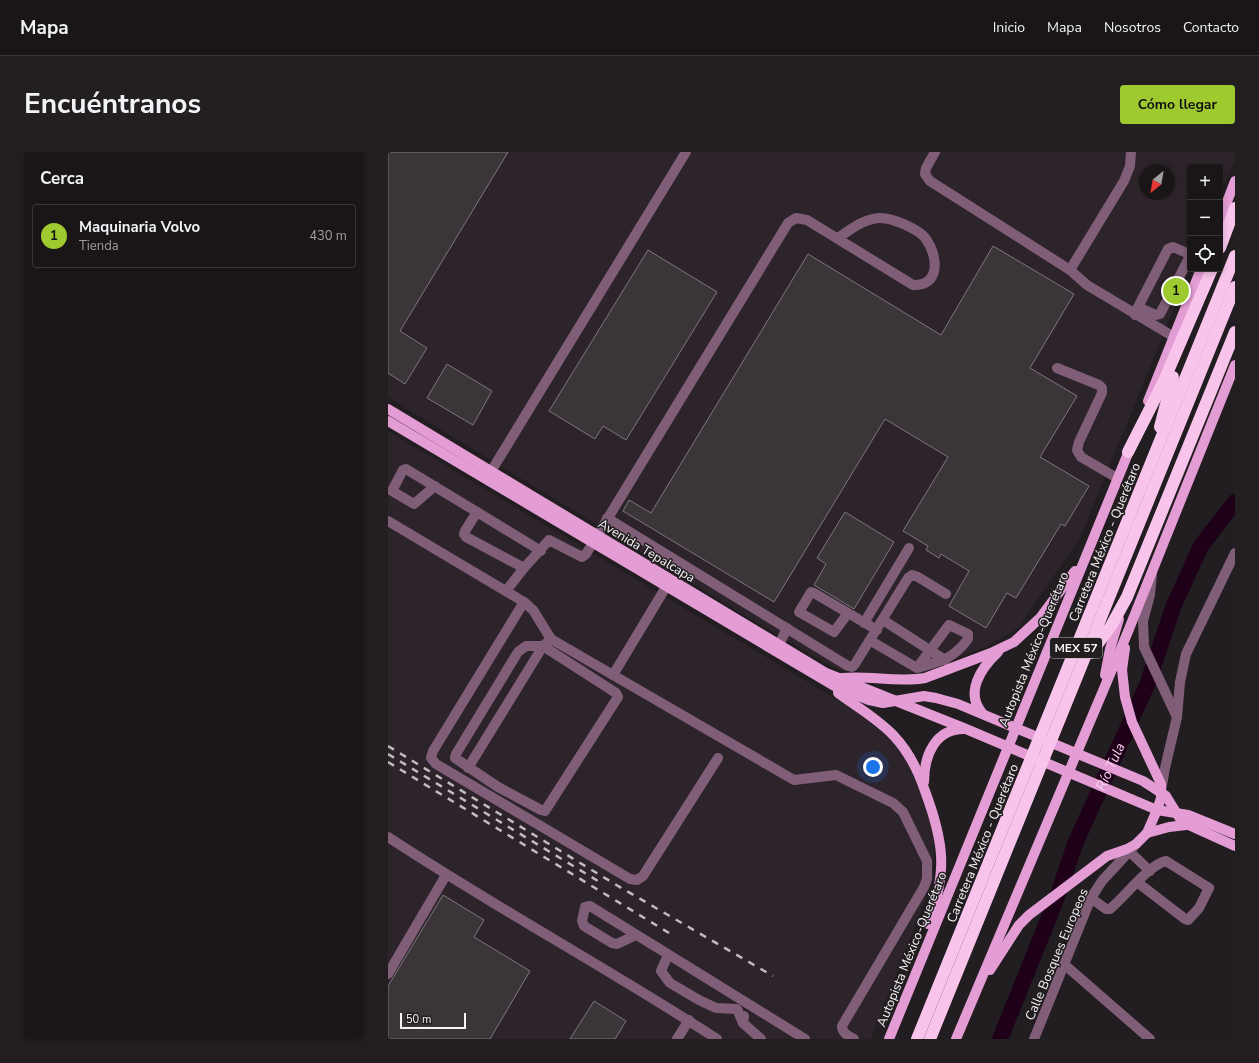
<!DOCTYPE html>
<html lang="es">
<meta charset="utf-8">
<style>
:root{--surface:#1a1618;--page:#231f21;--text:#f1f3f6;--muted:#9f9fa2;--line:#383537;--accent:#9eca2f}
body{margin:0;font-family:"Nunito Sans",sans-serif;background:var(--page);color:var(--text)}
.controls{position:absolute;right:12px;top:12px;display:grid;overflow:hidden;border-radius:4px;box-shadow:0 2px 6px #0003}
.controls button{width:36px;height:36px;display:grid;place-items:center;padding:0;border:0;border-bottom:1px solid var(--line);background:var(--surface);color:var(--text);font:20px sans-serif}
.compass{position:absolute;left:751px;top:12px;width:36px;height:36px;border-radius:50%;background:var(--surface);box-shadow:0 2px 6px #0003;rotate:211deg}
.scale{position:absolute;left:12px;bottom:10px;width:66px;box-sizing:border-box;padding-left:4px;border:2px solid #f6f3f5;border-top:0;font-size:11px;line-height:14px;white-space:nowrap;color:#f6f3f5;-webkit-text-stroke:3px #221d20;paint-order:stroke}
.you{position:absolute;left:485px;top:615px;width:14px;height:14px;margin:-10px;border:3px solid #fff;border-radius:50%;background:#1a73e8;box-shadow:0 0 0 6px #1a73e833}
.badge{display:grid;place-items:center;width:26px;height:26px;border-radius:50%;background:var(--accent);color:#111;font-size:13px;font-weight:700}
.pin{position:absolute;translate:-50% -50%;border:2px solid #fff;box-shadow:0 1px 4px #0006}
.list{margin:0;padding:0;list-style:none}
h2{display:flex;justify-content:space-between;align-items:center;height:52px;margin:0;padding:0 16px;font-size:17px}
h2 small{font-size:13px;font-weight:400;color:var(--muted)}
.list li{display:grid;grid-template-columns:26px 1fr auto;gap:12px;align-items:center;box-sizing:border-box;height:64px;margin:0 8px 8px;padding:0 8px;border:1px solid var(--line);border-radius:4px}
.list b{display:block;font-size:15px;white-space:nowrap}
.list p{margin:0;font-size:13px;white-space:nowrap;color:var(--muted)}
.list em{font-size:13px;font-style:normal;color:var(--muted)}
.icon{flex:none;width:22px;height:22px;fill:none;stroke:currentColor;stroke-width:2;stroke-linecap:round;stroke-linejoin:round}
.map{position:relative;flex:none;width:847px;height:887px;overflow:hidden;border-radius:4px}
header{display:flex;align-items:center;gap:24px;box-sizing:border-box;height:56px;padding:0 20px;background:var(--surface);border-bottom:1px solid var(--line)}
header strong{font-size:19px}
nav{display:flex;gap:22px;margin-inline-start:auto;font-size:14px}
.intro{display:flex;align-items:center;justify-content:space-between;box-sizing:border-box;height:96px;padding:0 24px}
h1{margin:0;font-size:28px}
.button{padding:10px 18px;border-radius:4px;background:var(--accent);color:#111;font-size:14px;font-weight:700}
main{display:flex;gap:24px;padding:0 24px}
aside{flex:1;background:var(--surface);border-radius:4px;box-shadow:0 2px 6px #0003}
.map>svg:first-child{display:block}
</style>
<header>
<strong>Mapa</strong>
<nav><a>Inicio</a><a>Mapa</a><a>Nosotros</a><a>Contacto</a></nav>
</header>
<div class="intro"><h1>Encuéntranos</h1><a class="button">Cómo llegar</a></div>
<main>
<aside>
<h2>Cerca<small></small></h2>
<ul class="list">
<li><span class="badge">1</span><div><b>Maquinaria Volvo</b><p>Tienda</p></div><em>430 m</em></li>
</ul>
</aside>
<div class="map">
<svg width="847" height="887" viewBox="0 0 847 887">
<rect width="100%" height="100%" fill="#221d20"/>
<g fill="#2d242b" fill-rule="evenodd">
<path d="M0 0H847V7L832 43V15H802V117L692 386 630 476 598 495 522 522H505L450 518 376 475 0 245ZM757 18H781V42H757Z"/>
<path d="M0 279 465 557 497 583 515 601 546 671 545 728 483 887H0Z"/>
</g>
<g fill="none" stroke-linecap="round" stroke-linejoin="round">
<path stroke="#1e0019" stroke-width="16" id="s1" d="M612 887 668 748 687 692 759 533 786 453 813 394 847 350"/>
</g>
<g fill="#3b3539" stroke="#7d777b">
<path d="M0 0H120L12 179 39 196 17 232 0 221Z"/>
<path d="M605 94 686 142 642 216 689 244 652 305 701 334 677 374 673 372 628 446 619 441 598 476 561 454 581 419 553 402 551 406 538 398 540 394 515 379 560 305 497 267 386 450 235 359 241 348 263 361 420 102 553 183Z"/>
<path d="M260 98 329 140 238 288 215 274 207 287 161 259Z"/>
<path d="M59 212 104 239 85 273 39 246Z"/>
<path d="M457 360 506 390 466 457 426 433 438 412 429 406Z"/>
<path d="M55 743 96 768 86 785 142 819 102 887H0V834Z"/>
<path d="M206 849 238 869 227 887H182Z"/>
</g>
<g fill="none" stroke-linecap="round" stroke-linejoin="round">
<g stroke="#805e78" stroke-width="10">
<path d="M547 0 538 16 537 22 542 29 682 118 699 133 786 185"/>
<path d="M682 118 736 29 742 14 743 0"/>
<path d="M747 163 750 155 780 97 785 95 799 101 801 106 772 162 768 163 750 155"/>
<path d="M669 216 711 233 714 236V241L691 290 689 298 693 305 729 326"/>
<path d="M99 326 298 0"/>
<path d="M47 334 26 352 4 339 15 318 18 317 89 360 77 379 76 382 78 385 136 416 161 388 194 405 198 402 400 71 408 66 419 68 525 133C553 134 550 104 538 87 531 77 503 65 491 66 476 67 463 77 450 86"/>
<path d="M89 360 153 399"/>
<path d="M219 366 460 514 464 515 467 512 520 426 524 423 530 425 558 442"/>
<path d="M0 369 136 450 145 458 163 487"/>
<path d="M764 422 762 443 755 469 756 495 789 565"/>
<path d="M118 439 136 416"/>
<path d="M136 450 45 599 43 606 48 612 242 727 249 728 255 724 330 606"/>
<path d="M460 461 446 480 411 460 423 440 426 441 489 478"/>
<path d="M495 468 557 508"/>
<path d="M476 471 521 396"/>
<path d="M483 489 529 516C553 509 564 508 580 487V482L561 473 529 516"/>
<path d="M391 493 399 476"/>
<path d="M138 494H155L228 541 230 545 157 659 153 658 110 635 67 606 68 602 130 500Z"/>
<path d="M225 523 406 628 448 623 505 651 515 660 539 709V727L536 735 454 874C454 881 460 884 466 887"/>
<path d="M80 616 155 494 163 487 225 523 278 435"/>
<path d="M773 639 777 616 789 565 792 530 798 502 847 401"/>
<path d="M0 685C108 756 221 817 329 887"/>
<path d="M742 700 762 719"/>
<path d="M703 746 718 757H722C737 745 760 713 778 709L821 736 811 756 800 768 797 767 749 730"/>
<path d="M248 783 229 792 224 791 196 774 194 769 197 755 202 754 417 887"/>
<path d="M280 803 273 819 282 831 311 848 328 856 349 857 355 871"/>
<path d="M677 813 762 887"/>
<path d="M0 822 58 723"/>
<path d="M356 864 355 871 373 887"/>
<path d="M289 887 301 868"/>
<path d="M646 887 703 746 714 729 748 692"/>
</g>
<g stroke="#e49dd4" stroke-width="10">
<path d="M832 68 847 29"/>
<path d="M760 249 813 117"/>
<path d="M0 257 438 521 578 577 769 658 800 663 847 682"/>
<path d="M0 269 448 535 481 548 495 551 536 544 548 546 570 552 755 629 778 644 794 670 847 694"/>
<path d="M717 523 722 497 731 467"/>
<path d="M454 526C482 523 509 531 537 526L603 501 626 490 652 466 687 419"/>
<path d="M450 541C469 555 490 567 506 584 521 600 530 618 537 639 556 690 560 720 540 772"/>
<path d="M595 562C576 541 593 516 610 500"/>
<path d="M536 630C536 604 547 576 577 577"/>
<path d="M759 681 781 675 798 673"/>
<path d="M602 818 631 773 641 763 719 704 739 697 748 692 759 681 769 658 773 646V632L744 570 737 545 734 518 737 496"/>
<path d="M501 887 743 294"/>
<path d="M568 887 739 482 847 213"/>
</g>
<g stroke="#f8c4eb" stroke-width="12">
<path d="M832 96 847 56"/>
<path d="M772 275 785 225"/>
<path d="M740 300 775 231 824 117"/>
<path d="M703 501 723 474 739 445 847 180"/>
<path d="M529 887 847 104"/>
<path d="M542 887 847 135"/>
</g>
<g stroke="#c0bcbe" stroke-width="2.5" stroke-dasharray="7 7" stroke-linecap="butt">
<path d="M0 594 230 734 385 824"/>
<path d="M0 602 210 729"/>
<path d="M0 610 286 784"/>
</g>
</g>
<g text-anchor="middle" stroke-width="3" stroke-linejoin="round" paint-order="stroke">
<rect fill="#221d20" stroke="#b6b3b5" stroke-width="1" x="662" y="486" width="52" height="20" rx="3"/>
<g font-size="12" font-weight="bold" fill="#f6f3f5">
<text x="688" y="500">MEX 57</text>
</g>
<g font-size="13" fill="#f6f3f5" stroke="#221d20">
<text transform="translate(716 390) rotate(-68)" y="5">Carretera México - Querétaro</text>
<text transform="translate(259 398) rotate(31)" y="5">Avenida Tepalcapa</text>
<text transform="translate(645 497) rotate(-68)" y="5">Autopista México-Querétaro</text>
<text transform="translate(594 691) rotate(-68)" y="5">Carretera México - Querétaro</text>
<text transform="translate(523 797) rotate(-68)" y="5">Autopista México-Querétaro</text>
<text transform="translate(668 802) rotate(-67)" y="5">Calle Bosques Europeos</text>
</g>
<g font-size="14" font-style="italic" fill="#fbd0f1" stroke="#221d20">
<text dy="5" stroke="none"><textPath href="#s1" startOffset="294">Río Tula</textPath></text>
</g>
</g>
</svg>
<div class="controls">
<button>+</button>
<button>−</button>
<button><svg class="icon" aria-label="locate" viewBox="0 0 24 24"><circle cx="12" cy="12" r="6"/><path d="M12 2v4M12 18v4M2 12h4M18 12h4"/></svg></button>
</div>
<svg class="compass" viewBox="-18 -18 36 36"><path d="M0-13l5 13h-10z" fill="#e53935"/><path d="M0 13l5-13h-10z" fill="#9f9fa2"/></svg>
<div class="scale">50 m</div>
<div class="you"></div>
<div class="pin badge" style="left:788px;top:139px">1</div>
</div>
</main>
